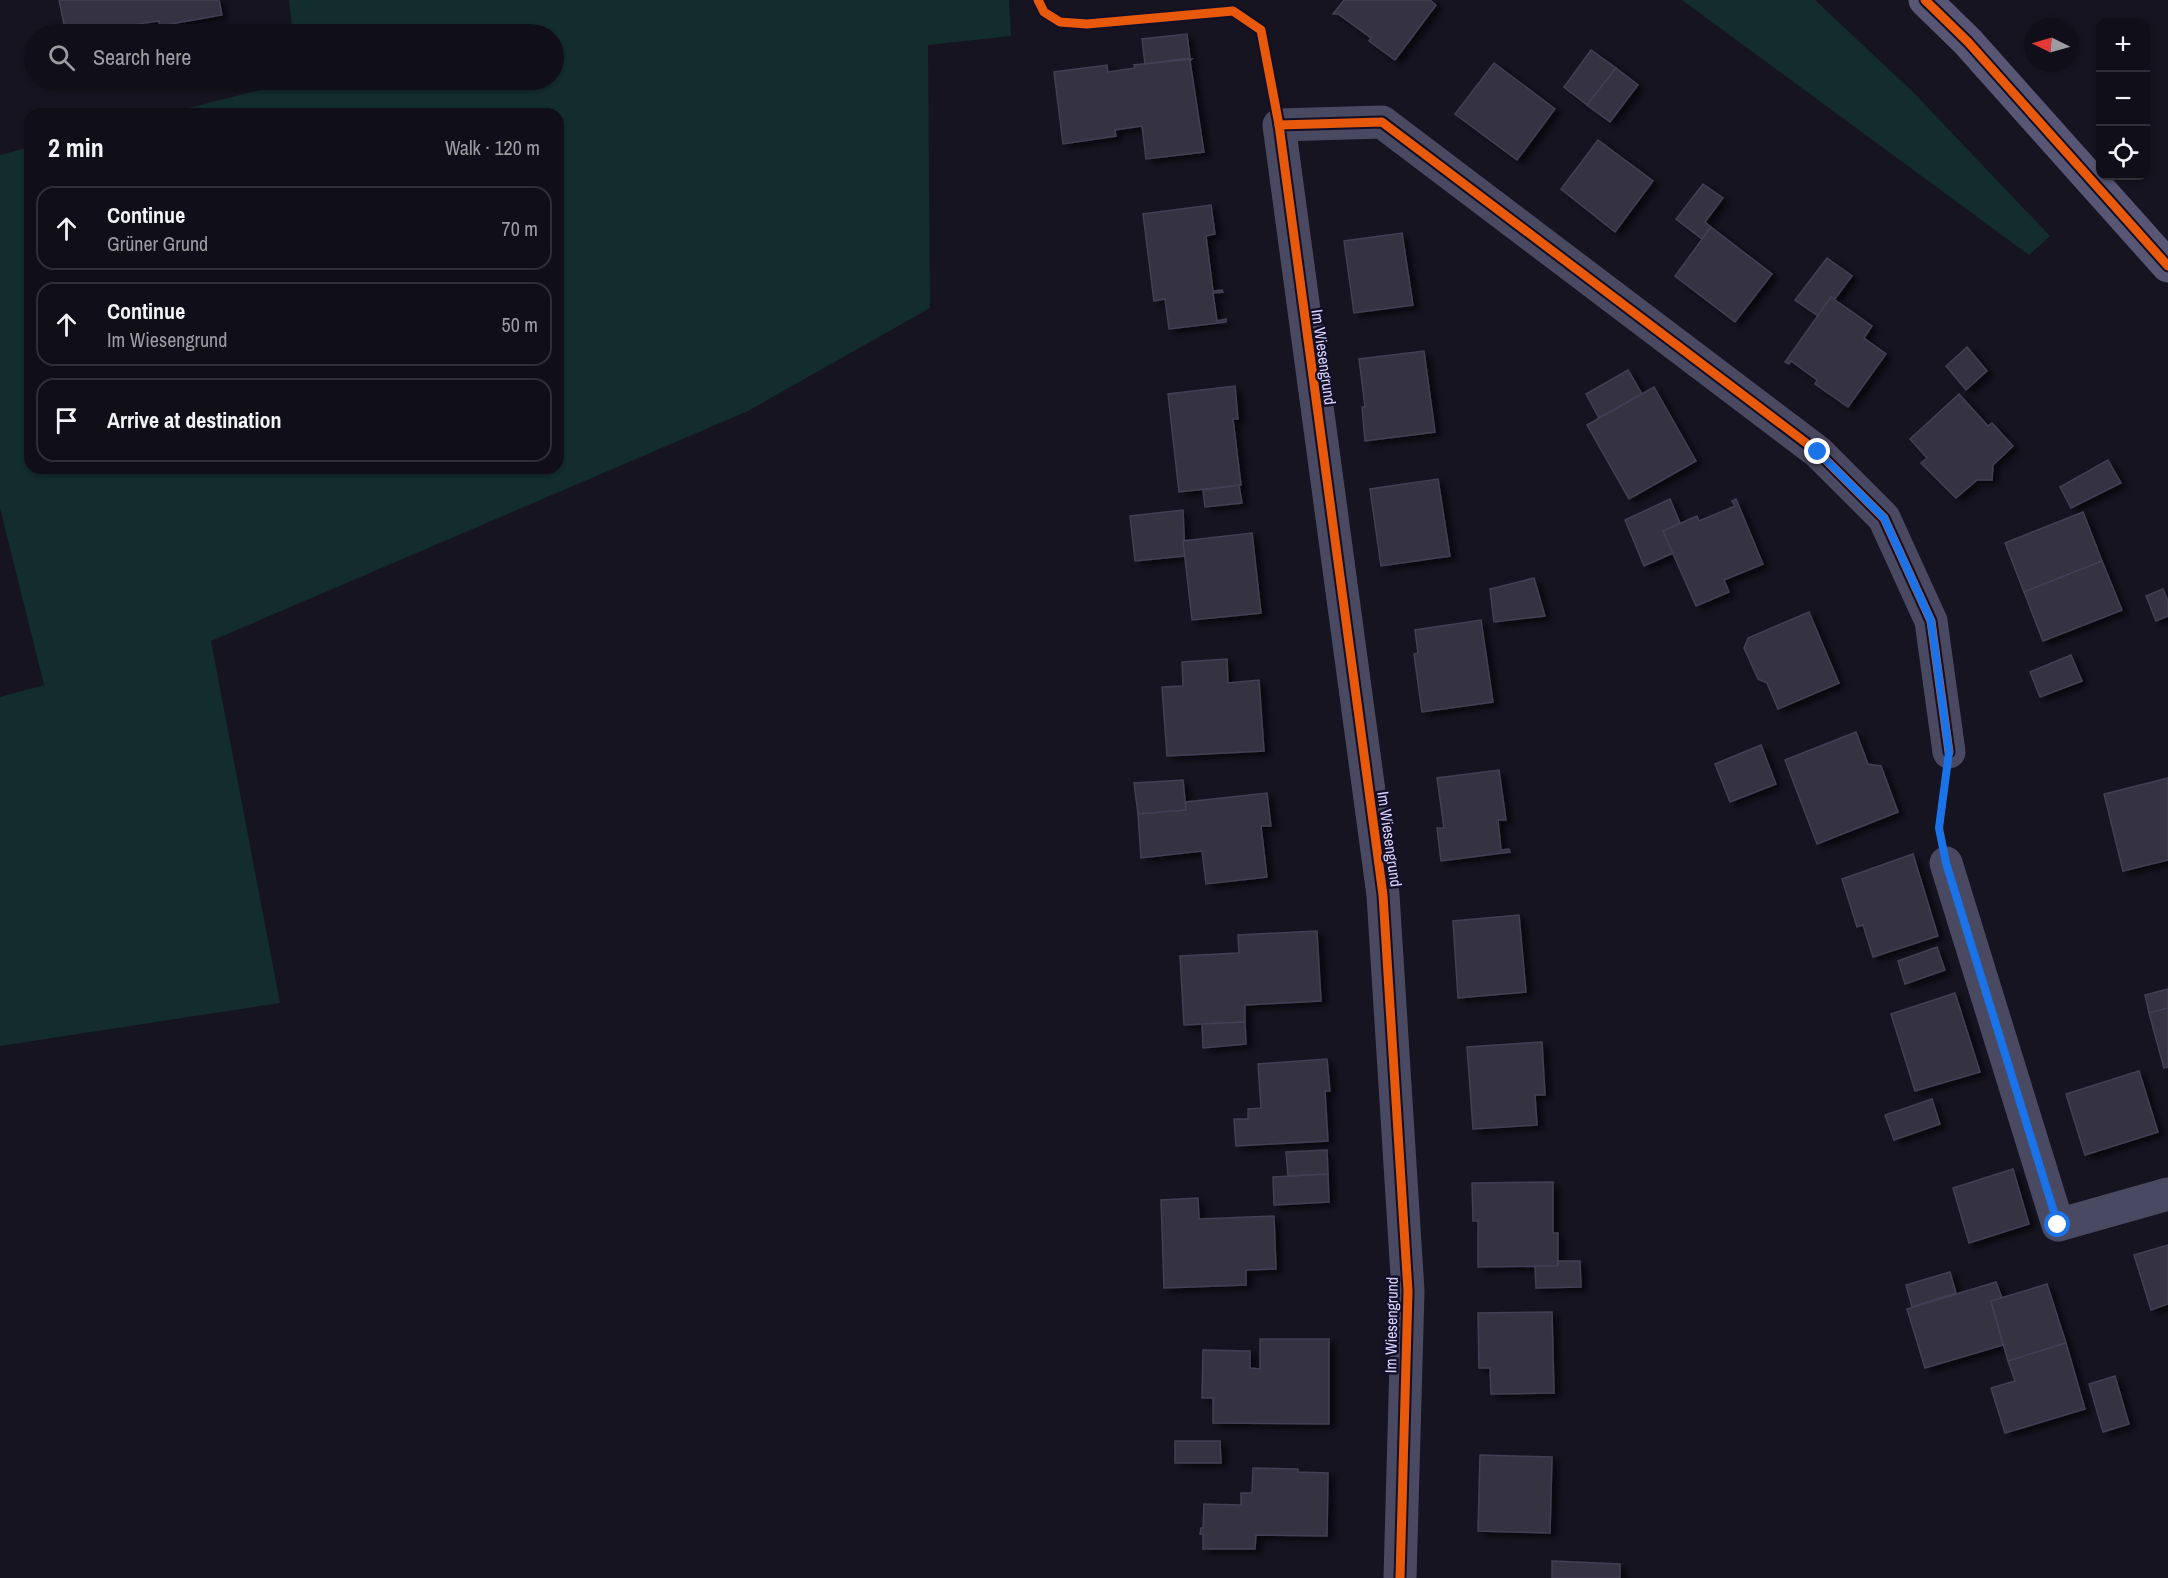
<!DOCTYPE html>
<meta charset="utf-8">
<style>
:root{--surface:#100f19;--page:#1e1d26;--text:#f1f3f6;--muted:#9c9ca2;--line:#302f38}
body{margin:0;font-family:"Archivo Narrow",sans-serif;background:var(--page);color:var(--text)}
.controls{position:absolute;right:18px;top:18px;display:grid;overflow:hidden;border-radius:12px;box-shadow:0 2px 4px #0004}
.controls button{width:54px;height:54px;display:grid;place-items:center;padding:0;border:0;border-bottom:2px solid var(--line);background:var(--surface);color:var(--text);font:30px sans-serif}
.compass{position:absolute;left:2024px;top:18px;width:54px;height:54px;border-radius:50%;background:var(--surface);box-shadow:0 2px 4px #0004;rotate:275deg}
.stop{position:absolute;width:18px;height:18px;margin:-14px;border:4px solid #1a73e8;border-radius:50%;background:#fff}
.stop.end{background:#1a73e8;border-color:#fff;box-shadow:0 2px 6px #0008}
.list{margin:0;padding:0;list-style:none}
h2{display:flex;justify-content:space-between;align-items:center;height:78px;margin:0;padding:0 24px;font-size:26px}
h2 small{font-size:20px;font-weight:400;color:var(--muted)}
.list li{display:grid;grid-template-columns:39px 1fr auto;gap:18px;align-items:center;box-sizing:border-box;height:84px;margin:0 12px 12px;padding:0 12px;border:2px solid var(--line);border-radius:18px}
.list b{display:block;font-size:22px;white-space:nowrap}
.list p{margin:0;font-size:20px;white-space:nowrap;color:var(--muted)}
.list em{font-size:20px;font-style:normal;color:var(--muted)}
.icon{flex:none;width:33px;height:33px;fill:none;stroke:currentColor;stroke-width:2;stroke-linecap:round;stroke-linejoin:round}
.map{position:relative;flex:none;width:2168px;height:1578px;overflow:hidden}
.search{position:absolute;background:var(--surface);box-shadow:0 2px 4px #0004;left:24px;top:24px;width:540px;height:66px;display:flex;align-items:center;gap:15px;box-sizing:border-box;padding:0 21px;border-radius:33px;color:var(--muted);font-size:22px}
.panel{position:absolute;background:var(--surface);box-shadow:0 2px 4px #0004;left:24px;top:108px;width:540px;height:366px;border-radius:18px}
.map>svg:first-child{display:block}
</style>
<div class="map">
<svg width="2168" height="1578" viewBox="0 0 2168 1578">
<defs>
<filter id="shadow"><feDropShadow dx="6" dy="4" stdDeviation="3" flood-color="#0009"/></filter>
</defs>
<rect width="100%" height="100%" fill="#161421"/>
<g fill="#132c2d">
<path d="M289 0H1009L1011 36 928 45 930 308 748 411 211 641 280 1003 0 1046V697L44 685 0 508V155L30 147V468H558V114H165L299 80H554V34H293Z"/>
<path d="M1682 0H1815L1913 92 2050 236 2029 255Z"/>
</g>
<g fill="#343243" stroke="#433f54" stroke-width="1.5" filter="url(#shadow)">
<path d="M59 0H219L222 15 159 26V21L66 34Z"/>
<path d="M1344 0H1430L1436 5 1395 60 1369 41 1371 38 1338 14H1333Z"/>
<path d="M1187 34 1190 58 1145 64 1142 39Z"/>
<path d="M1591 50 1616 68 1587 105 1564 87Z"/>
<path d="M1192 59 1190 61 1204 152 1146 159 1142 126 1115 130 1116 136 1063 144 1054 72 1107 65 1108 72 1135 68 1134 65Z"/>
<path d="M1494 63 1555 109 1517 160 1455 114Z"/>
<path d="M1616 68 1638 85 1610 122 1587 105Z"/>
<path d="M1598 140 1653 181 1615 232 1561 189Z"/>
<path d="M1703 184 1723 198 1705 222 1711 227 1702 239 1676 219Z"/>
<path d="M1211 205 1215 234 1206 236 1213 291 1222 290 1223 292 1213 293 1217 321 1226 319V322L1169 329 1165 299 1154 301 1143 214Z"/>
<path d="M1711 227 1772 274 1735 322 1675 276Z"/>
<path d="M1402 233 1413 305 1354 313 1344 241Z"/>
<path d="M1827 258 1852 276 1834 300 1831 297 1818 316 1795 300Z"/>
<path d="M1831 297 1872 326 1864 338 1886 354 1848 407 1815 384 1817 380 1791 361 1789 364 1785 362Z"/>
<path d="M1967 347 1987 371 1966 390 1946 366Z"/>
<path d="M1424 351 1435 432 1365 441 1362 407H1365L1359 359Z"/>
<path d="M1628 370 1642 394 1599 418 1586 394Z"/>
<path d="M1235 386 1238 419H1233L1241 485 1179 492 1168 394Z"/>
<path d="M1654 387 1696 461 1629 499 1587 425Z"/>
<path d="M1959 394 1988 426 1992 423 2013 446 1993 465 1992 480H1977L1956 498 1921 463 1927 458 1910 439Z"/>
<path d="M2108 460 2121 483 2071 508 2060 487Z"/>
<path d="M1438 479 1450 556 1381 566 1370 489Z"/>
<path d="M1239 485 1242 503 1205 507 1203 490Z"/>
<path d="M1670 499 1680 523 1663 531 1673 553 1644 566 1625 520Z"/>
<path d="M1736 499 1763 564 1724 580 1729 592 1696 606 1663 531 1697 516 1699 521 1735 506 1732 501Z"/>
<path d="M1183 510 1185 556 1135 561 1130 516Z"/>
<path d="M2083 512 2102 561 2024 592 2005 543Z"/>
<path d="M1252 533 1261 613 1192 620 1183 541Z"/>
<path d="M2102 561 2122 610 2043 641 2024 592Z"/>
<path d="M1534 578 1545 616 1494 622 1490 589Z"/>
<path d="M2163 589 2168 601V616L2156 621 2146 596Z"/>
<path d="M1809 612 1839 683 1778 709 1767 683 1758 679 1744 648 1748 638Z"/>
<path d="M1481 620 1493 702 1422 712 1414 654 1418 653 1415 630Z"/>
<path d="M2071 655 2082 681 2040 697 2030 672Z"/>
<path d="M1227 659 1228 683 1259 680 1264 751 1167 756 1162 687 1183 686 1182 662Z"/>
<path d="M1856 732 1868 764 1881 766 1898 812 1817 844 1785 760Z"/>
<path d="M1761 745 1776 784 1730 802 1715 764Z"/>
<path d="M1499 770 1506 820H1498L1501 850 1509 849 1510 852 1441 861 1437 828H1444L1437 778Z"/>
<path d="M2168 778V860L2123 871 2104 794Z"/>
<path d="M1183 780 1186 810 1138 814 1134 783Z"/>
<path d="M1267 793 1271 826H1261L1267 877 1206 884 1202 851 1141 858 1138 814 1186 810V802Z"/>
<path d="M1913 854 1938 936 1873 957 1863 925 1857 927 1842 879Z"/>
<path d="M1519 915 1526 992 1458 998 1453 921Z"/>
<path d="M1317 931 1321 1001 1245 1005V1022L1184 1025 1180 956 1239 953 1238 935Z"/>
<path d="M1937 947 1945 970 1905 984 1898 961Z"/>
<path d="M2168 989V1008L2149 1013 2145 995Z"/>
<path d="M1955 993 1980 1072 1915 1091 1891 1014Z"/>
<path d="M2168 1008V1067L2164 1068 2149 1013Z"/>
<path d="M1245 1022 1246 1044 1203 1048 1202 1024Z"/>
<path d="M1542 1042 1545 1095H1535L1537 1125 1473 1129 1467 1047Z"/>
<path d="M1327 1059 1330 1091H1325L1328 1141 1236 1146 1234 1119H1248V1109L1261 1108 1258 1064Z"/>
<path d="M2139 1071 2158 1132 2085 1155 2066 1094Z"/>
<path d="M1932 1099 1940 1124 1894 1140 1885 1115Z"/>
<path d="M1327 1150 1328 1174 1288 1176 1286 1152Z"/>
<path d="M2013 1169 2029 1224 1969 1243 1953 1188Z"/>
<path d="M1328 1174 1329 1202 1274 1205 1273 1177Z"/>
<path d="M1553 1182V1233H1558V1266L1478 1267V1221H1473L1472 1183Z"/>
<path d="M1198 1198 1199 1219 1274 1216 1276 1269 1246 1270V1285L1164 1288 1161 1200Z"/>
<path d="M2168 1245V1304L2151 1310 2134 1255Z"/>
<path d="M1558 1261H1580L1581 1287 1536 1288 1535 1266H1558Z"/>
<path d="M1950 1272 1956 1293 1912 1307 1906 1285Z"/>
<path d="M1996 1282 2002 1298 1991 1301 2003 1345 1925 1368 1907 1309Z"/>
<path d="M2047 1284 2066 1343 2008 1361 1991 1301Z"/>
<path d="M1552 1312 1554 1393 1491 1394 1490 1368H1479L1478 1313Z"/>
<path d="M1260 1339H1329V1424L1213 1423V1398H1202L1203 1350 1250 1351V1368L1260 1369Z"/>
<path d="M2066 1343 2085 1409 2005 1433 1991 1388 2015 1381 2008 1361Z"/>
<path d="M2115 1376 2129 1424 2103 1432 2089 1384Z"/>
<path d="M1175 1441H1220L1221 1463H1175Z"/>
<path d="M1480 1455 1552 1457 1550 1533 1478 1531Z"/>
<path d="M1253 1468 1298 1469V1472L1328 1473 1327 1536 1256 1535 1255 1549H1203V1534H1200L1201 1528H1203L1204 1504 1241 1505V1493H1252Z"/>
<path d="M1552 1561 1620 1564V1578H1552Z"/>
</g>
<g fill="none" stroke-linecap="round" stroke-linejoin="round">
<path stroke="#44505f" stroke-width="4" stroke-dasharray="3 4.5" stroke-linecap="butt" d="M1940 821 1944 792"/>
<g stroke="#4a4962" stroke-width="33">
<path d="M1946 863 2058 1225 2168 1194"/>
<path d="M1400 1578 1408 1291 1383 895 1279 125 1382 122 1818 452 1884 518 1931 621 1949 752"/>
</g>
<path stroke="#575674" stroke-width="33" d="M1925 0 1968 42 2168 266"/>
<g stroke="#130f26" stroke-width="13">
<g id="cycleway">
<path d="M1038 0 1044 12 1060 22 1087 24 1233 11 1261 30 1279 125"/>
<path d="M1925 0 1968 42 2168 266"/>
<path d="M1400 1578 1408 1291 1383 895 1279 125 1382 122 1818 452 1884 518 1931 621 1949 752"/>
</g>
</g>
<use href="#cycleway" stroke="#e8590c" stroke-width="9"/>
</g>
<g fill="none" stroke-linecap="round" stroke-linejoin="round">
<path stroke="#1a73e8" stroke-width="8" d="M1818 452 1884 518 1931 621 1949 752 1939 828 1946 863 2058 1225"/>
</g>
<g text-anchor="middle" stroke-width="5" stroke-linejoin="round" paint-order="stroke">
<g font-size="16" fill="#d9d4ff" stroke="#130f26">
<text transform="translate(1324 357) rotate(82)" y="6">Im Wiesengrund</text>
<text transform="translate(1390 839) rotate(82)" y="6">Im Wiesengrund</text>
<text transform="translate(1391 1325) rotate(-89)" y="6">Im Wiesengrund</text>
</g>
</g>
</svg>
<div class="controls">
<button>+</button>
<button>−</button>
<button><svg class="icon" aria-label="locate" viewBox="0 0 24 24"><circle cx="12" cy="12" r="6"/><path d="M12 2v4M12 18v4M2 12h4M18 12h4"/></svg></button>
</div>
<svg class="compass" viewBox="-18 -18 36 36"><path d="M0-13l5 13h-10z" fill="#e53935"/><path d="M0 13l5-13h-10z" fill="#9c9ca2"/></svg>
<div class="stop" style="left:2058px;top:1225px"></div>
<div class="stop end" style="left:1818px;top:452px"></div>
<div class="search"><svg class="icon" aria-label="search" viewBox="0 0 24 24"><circle cx="10" cy="10" r="6"/><path d="M15 15l6 6"/></svg>Search here</div>
<section class="panel">
<h2>2 min<small>Walk · 120 m</small></h2>
<ul class="list">
<li><svg class="icon" aria-label="ahead" viewBox="0 0 24 24"><path d="M12 20V5M6 11l6-6 6 6"/></svg><div><b>Continue</b><p>Grüner Grund</p></div><em>70 m</em></li>
<li><svg class="icon" aria-label="ahead" viewBox="0 0 24 24"><path d="M12 20V5M6 11l6-6 6 6"/></svg><div><b>Continue</b><p>Im Wiesengrund</p></div><em>50 m</em></li>
<li><svg class="icon" aria-label="arrive" viewBox="0 0 24 24"><path d="M6 21V4h12l-3 4 3 4H6"/></svg><div><b>Arrive at destination</b></div></li>
</ul>
</section>
</div>
